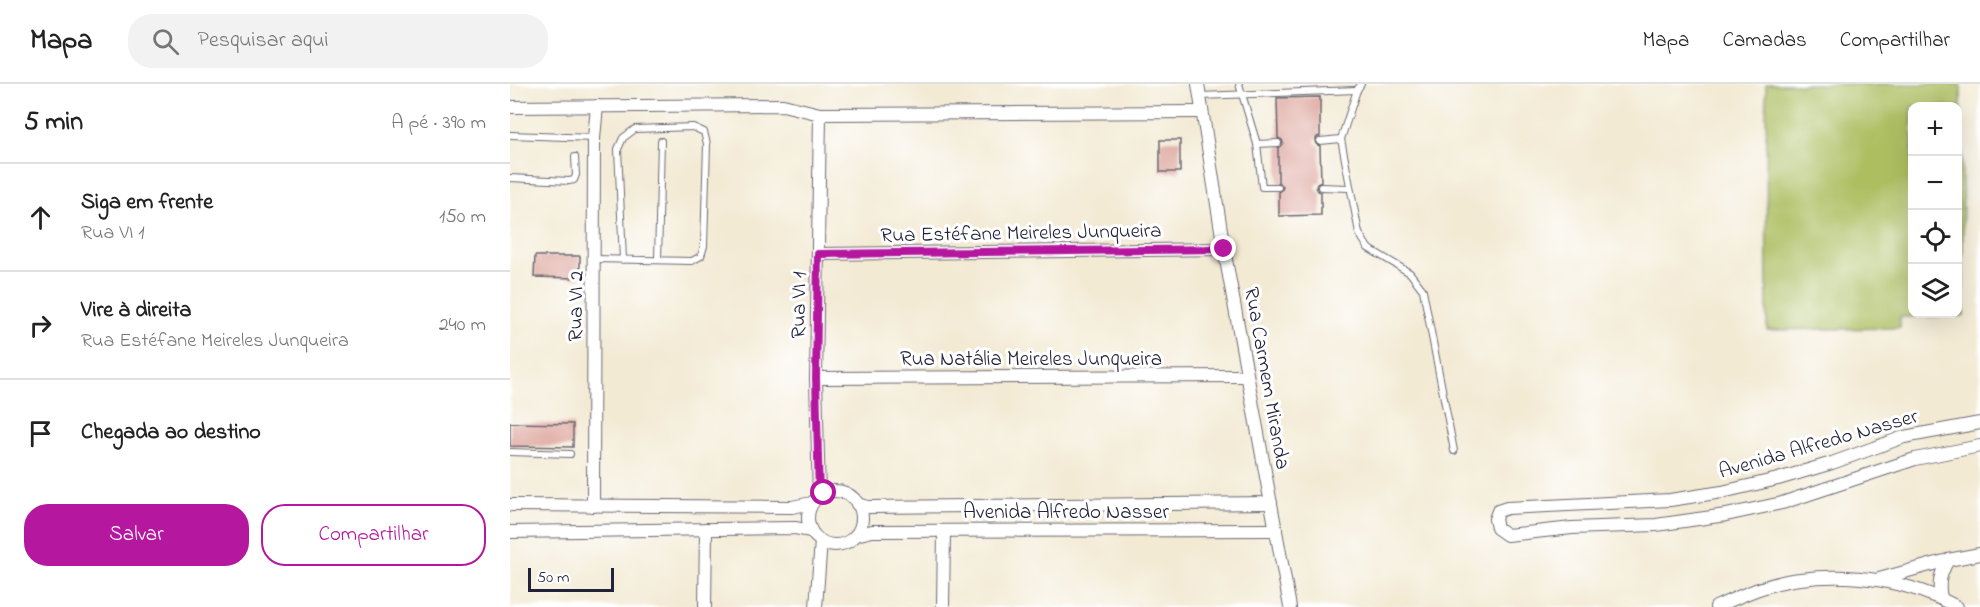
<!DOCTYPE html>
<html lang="pt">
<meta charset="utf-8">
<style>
:root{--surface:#fff;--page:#f2f2f2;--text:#222;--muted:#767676;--line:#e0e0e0;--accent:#b5179e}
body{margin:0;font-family:"Indie Flower",sans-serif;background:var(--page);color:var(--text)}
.controls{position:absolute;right:18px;top:18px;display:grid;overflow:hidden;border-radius:12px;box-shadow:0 6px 24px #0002}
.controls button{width:54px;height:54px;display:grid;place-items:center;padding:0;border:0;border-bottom:2px solid var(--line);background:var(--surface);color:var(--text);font:30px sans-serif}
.scale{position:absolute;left:18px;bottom:15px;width:86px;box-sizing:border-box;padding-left:6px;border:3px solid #22223b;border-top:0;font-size:16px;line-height:21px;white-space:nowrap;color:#22223b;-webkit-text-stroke:4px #fff;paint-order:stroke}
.stop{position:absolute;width:18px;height:18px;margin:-14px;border:4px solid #b5179e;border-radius:50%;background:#fff}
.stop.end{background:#b5179e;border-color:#fff;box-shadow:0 2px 6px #0008}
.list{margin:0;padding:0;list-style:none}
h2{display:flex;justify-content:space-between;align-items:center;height:78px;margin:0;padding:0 24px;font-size:26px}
h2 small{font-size:20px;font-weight:400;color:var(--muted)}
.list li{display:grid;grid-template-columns:39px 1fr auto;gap:18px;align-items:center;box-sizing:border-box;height:108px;padding:0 24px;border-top:2px solid var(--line)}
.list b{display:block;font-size:22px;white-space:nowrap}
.list p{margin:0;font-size:20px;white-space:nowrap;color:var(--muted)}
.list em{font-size:20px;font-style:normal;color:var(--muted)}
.actions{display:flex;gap:12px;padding:18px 24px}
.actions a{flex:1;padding:14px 0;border:2px solid var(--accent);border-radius:24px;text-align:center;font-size:21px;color:var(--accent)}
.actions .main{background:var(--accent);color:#fff}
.icon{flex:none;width:33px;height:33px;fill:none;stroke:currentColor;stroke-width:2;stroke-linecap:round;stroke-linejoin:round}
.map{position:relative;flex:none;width:1470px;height:523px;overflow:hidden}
header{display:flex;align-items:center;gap:36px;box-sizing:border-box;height:84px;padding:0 30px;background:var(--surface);border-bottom:2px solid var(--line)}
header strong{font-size:28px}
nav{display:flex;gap:33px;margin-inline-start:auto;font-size:21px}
.search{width:420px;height:54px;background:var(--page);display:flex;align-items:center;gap:15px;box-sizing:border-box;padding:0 21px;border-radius:24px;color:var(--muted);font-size:22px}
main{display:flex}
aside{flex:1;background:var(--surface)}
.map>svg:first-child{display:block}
</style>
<header>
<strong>Mapa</strong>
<div class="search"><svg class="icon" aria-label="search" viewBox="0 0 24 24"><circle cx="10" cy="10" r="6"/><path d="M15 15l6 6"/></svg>Pesquisar aqui</div>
<nav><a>Mapa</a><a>Camadas</a><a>Compartilhar</a></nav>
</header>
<main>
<aside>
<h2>5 min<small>A pé · 390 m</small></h2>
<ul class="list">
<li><svg class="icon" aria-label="ahead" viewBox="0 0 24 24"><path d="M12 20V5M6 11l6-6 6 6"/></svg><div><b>Siga em frente</b><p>Rua VI 1</p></div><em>150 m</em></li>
<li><svg class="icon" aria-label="right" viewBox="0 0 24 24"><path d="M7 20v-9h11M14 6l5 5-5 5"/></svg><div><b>Vire à direita</b><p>Rua Estéfane Meireles Junqueira</p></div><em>240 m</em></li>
<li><svg class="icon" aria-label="arrive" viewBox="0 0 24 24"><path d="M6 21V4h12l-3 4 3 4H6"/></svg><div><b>Chegada ao destino</b></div></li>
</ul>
<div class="actions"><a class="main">Salvar</a><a>Compartilhar</a></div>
</aside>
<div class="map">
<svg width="1470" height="523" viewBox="0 0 1470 523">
<rect width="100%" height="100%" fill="#fff"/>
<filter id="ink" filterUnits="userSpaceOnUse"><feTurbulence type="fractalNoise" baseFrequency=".0167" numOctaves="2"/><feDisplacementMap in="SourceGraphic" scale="12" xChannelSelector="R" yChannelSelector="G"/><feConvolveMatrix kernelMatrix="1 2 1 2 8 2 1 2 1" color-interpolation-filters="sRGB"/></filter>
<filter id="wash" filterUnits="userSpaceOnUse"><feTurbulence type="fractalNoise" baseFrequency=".008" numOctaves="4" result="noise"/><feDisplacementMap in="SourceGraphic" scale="24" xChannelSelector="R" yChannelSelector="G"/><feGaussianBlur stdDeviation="1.35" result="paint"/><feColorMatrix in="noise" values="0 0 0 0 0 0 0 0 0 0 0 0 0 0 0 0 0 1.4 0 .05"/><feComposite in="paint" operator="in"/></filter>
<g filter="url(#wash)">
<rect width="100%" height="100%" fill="#f3ead4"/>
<path fill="#acbe61" stroke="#67704e" stroke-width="1.5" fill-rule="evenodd" d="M1256 0H1451L1454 232 1390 233V244L1257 246ZM1402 22H1448V230H1402Z"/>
<g id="blocks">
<g fill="#da9c93">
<path d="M810 13V52L807 53 805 57 806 60 810 62 811 98 807 100 806 103 808 107 811 108V131L769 132V108L772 106 773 102 768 98V64L773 59 772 56 768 54 767 14Z"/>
<rect x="650" y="56" width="20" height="32"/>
<path d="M25 172H70V194L24 193Z"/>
<path d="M0 339 63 340V363L0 362Z"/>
</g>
</g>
</g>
<g filter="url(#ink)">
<use href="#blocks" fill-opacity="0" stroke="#6b6871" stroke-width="1.5"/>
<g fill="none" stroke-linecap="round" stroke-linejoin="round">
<g stroke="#6b6871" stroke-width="8">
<g id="service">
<path d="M729 0 747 60 768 59"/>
<path d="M690 12 847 6"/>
<path d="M0 51 84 54"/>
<path d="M831 55 849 149 858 164 900 189 913 206 944 367"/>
<path d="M810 57 831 55 847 6 851 0"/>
<path d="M747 60 752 103H768"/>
<path d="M0 94 59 97 64 96 66 91 65 73"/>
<path d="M811 103 839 104"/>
<path d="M85 175 182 177 191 172 194 162 197 60 194 48 183 43 125 45 113 54 108 65 113 176"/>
<path d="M148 176 151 57"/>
<path d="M0 368 60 370"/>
</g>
</g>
<g stroke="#6b6871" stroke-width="14">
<g id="minor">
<path d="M688 0 714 165 780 523"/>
<path d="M0 23 273 21 310 30 692 28"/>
<path d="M308 170 714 165"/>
<path d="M306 294 737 292"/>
<path d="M1470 339 1394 353 1322 379 1268 395 1212 408 1160 416 997 424 988 427 985 435 987 444 997 451 1062 444 1146 441 1216 431 1272 419 1405 375 1470 362"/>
<circle cx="325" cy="434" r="27"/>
<path d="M309 413 306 294 310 30"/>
<path d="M347 420 358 423 761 419"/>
<path d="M0 421 282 423 302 419"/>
<path d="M83 422 84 54 87 22"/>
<path d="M0 448 285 444 301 447"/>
<path d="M346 451 362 447 766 446"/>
<path d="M1369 495 1438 476 1470 470"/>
<path d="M1431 514C1428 499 1430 490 1438 476"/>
<path d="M195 523 196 445"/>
<path d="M306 523 311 457"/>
<path d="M433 523 434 447"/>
<path d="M1206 523C1232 511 1261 498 1290 495 1343 488 1400 497 1447 523"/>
</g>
</g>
<use href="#service" stroke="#fff" stroke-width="6"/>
<use href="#minor" stroke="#fff" stroke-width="12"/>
</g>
</g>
<g fill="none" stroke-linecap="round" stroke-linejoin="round" filter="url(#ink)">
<path stroke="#b5179e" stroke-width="8" d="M314 409 309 413 306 294 308 170 714 165"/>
</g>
<g text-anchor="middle" stroke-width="6" stroke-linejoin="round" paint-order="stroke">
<g font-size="21" fill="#22223b" stroke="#fff">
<text transform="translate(511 148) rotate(-1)" y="7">Rua Estéfane Meireles Junqueira</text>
<text transform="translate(288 221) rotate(-89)" y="7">Rua VI 1</text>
<text transform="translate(65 222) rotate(-89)" y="7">Rua VI 2</text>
<text x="521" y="281">Rua Natália Meireles Junqueira</text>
<text transform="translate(758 294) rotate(80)" y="7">Rua Carmem Miranda</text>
<text transform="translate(1308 359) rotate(-16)" y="7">Avenida Alfredo Nasser</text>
<text x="556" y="434">Avenida Alfredo Nasser</text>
</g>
</g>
</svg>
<div class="controls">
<button>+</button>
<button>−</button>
<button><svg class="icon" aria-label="locate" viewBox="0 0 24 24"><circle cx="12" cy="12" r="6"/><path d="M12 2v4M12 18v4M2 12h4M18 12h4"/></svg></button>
<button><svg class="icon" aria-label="layers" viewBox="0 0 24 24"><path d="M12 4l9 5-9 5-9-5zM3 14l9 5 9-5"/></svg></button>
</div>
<div class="scale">50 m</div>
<div class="stop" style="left:314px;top:409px"></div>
<div class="stop end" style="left:714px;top:165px"></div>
</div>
</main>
